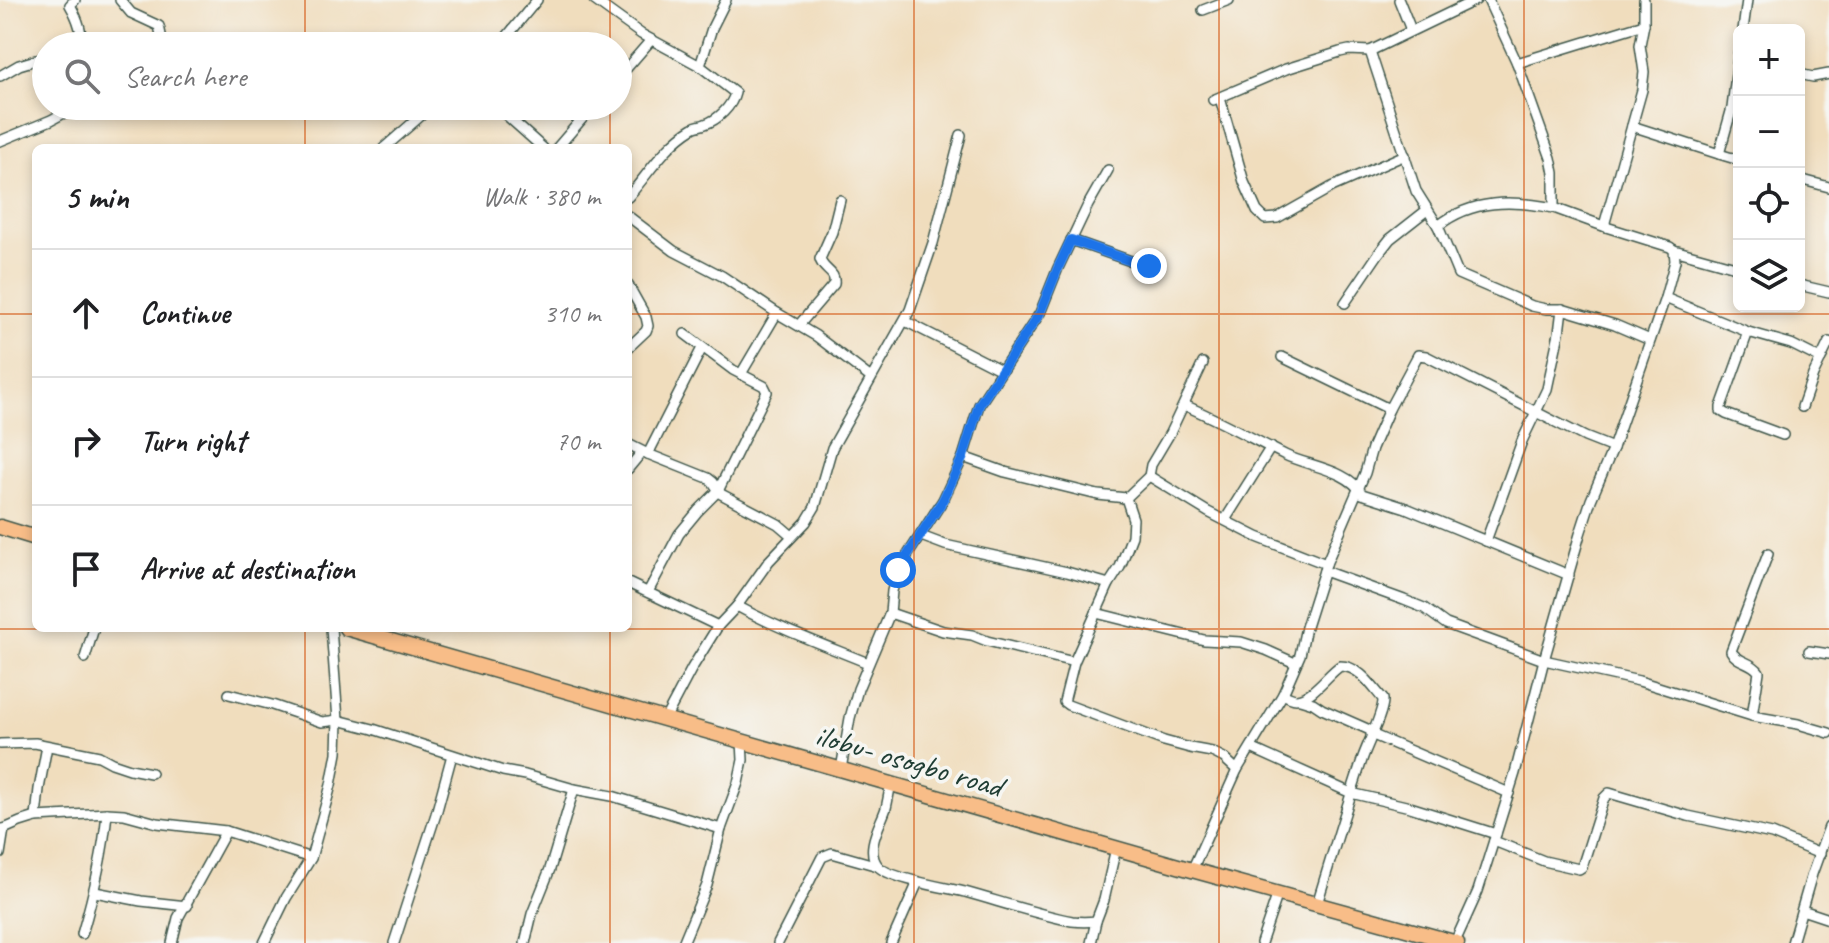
<!DOCTYPE html>
<meta charset="utf-8">
<style>
:root{--surface:#fff;--page:#f6f6f6;--text:#202124;--muted:#757577;--line:#e0e0e0}
body{margin:0;font-family:Caveat,sans-serif;background:var(--page);color:var(--text)}
.controls{position:absolute;right:24px;top:24px;display:grid;overflow:hidden;border-radius:12px;box-shadow:0 4px 12px #0003}
.controls button{width:72px;height:72px;display:grid;place-items:center;padding:0;border:0;border-bottom:2px solid var(--line);background:var(--surface);color:var(--text);font:40px sans-serif}
.stop{position:absolute;width:24px;height:24px;margin:-18px;border:6px solid #1a73e8;border-radius:50%;background:#fff}
.stop.end{background:#1a73e8;border-color:#fff;box-shadow:0 2px 8px #0008}
.list{margin:0;padding:0;list-style:none}
h2{display:flex;justify-content:space-between;align-items:center;height:104px;margin:0;padding:0 32px;font-size:34px}
h2 small{font-size:26px;font-weight:400;color:var(--muted)}
.list li{display:grid;grid-template-columns:52px 1fr auto;gap:24px;align-items:center;box-sizing:border-box;height:128px;padding:0 32px;border-top:2px solid var(--line)}
.list b{display:block;font-size:30px;white-space:nowrap}
.list em{font-size:26px;font-style:normal;color:var(--muted)}
.icon{flex:none;width:44px;height:44px;fill:none;stroke:currentColor;stroke-width:2;stroke-linecap:round;stroke-linejoin:round}
.map{position:relative;flex:none;width:1829px;height:943px;overflow:hidden}
.search{position:absolute;background:var(--surface);box-shadow:0 4px 12px #0003;left:32px;top:32px;width:600px;height:88px;display:flex;align-items:center;gap:20px;box-sizing:border-box;padding:0 28px;border-radius:44px;color:var(--muted);font-size:30px}
.panel{position:absolute;background:var(--surface);box-shadow:0 4px 12px #0003;left:32px;top:144px;width:600px;height:488px;border-radius:12px}
.map>svg:first-child{display:block}
</style>
<div class="map">
<svg width="1829" height="943" viewBox="0 0 1829 943">
<rect width="100%" height="100%" fill="#f6f6f2"/>
<filter id="ink" filterUnits="userSpaceOnUse"><feTurbulence type="fractalNoise" baseFrequency=".0125" numOctaves="2"/><feDisplacementMap in="SourceGraphic" scale="16" xChannelSelector="R" yChannelSelector="G"/><feConvolveMatrix kernelMatrix="1 2 1 2 8 2 1 2 1" color-interpolation-filters="sRGB"/></filter>
<filter id="wash" filterUnits="userSpaceOnUse"><feTurbulence type="fractalNoise" baseFrequency=".006" numOctaves="4" result="noise"/><feDisplacementMap in="SourceGraphic" scale="32" xChannelSelector="R" yChannelSelector="G"/><feGaussianBlur stdDeviation="1.8" result="paint"/><feColorMatrix in="noise" values="0 0 0 0 0 0 0 0 0 0 0 0 0 0 0 0 0 1.4 0 .05"/><feComposite in="paint" operator="in"/></filter>
<g filter="url(#wash)">
<rect width="100%" height="100%" fill="#f0ddbd"/>
</g>
<g filter="url(#ink)">
<g fill="none" stroke-linecap="round" stroke-linejoin="round">
<g stroke="#3e5549" stroke-width="12">
<g id="minor">
<path d="M75 0 70 5C77 17 83 32 81 46"/>
<path d="M120 0 131 13 159 26 161 35 153 46"/>
<path d="M594 0 641 34 700 66 735 93C732 106 718 120 705 124 701 126 697 125 693 128 666 144 649 173 628 197"/>
<path d="M1399 0 1411 30"/>
<path d="M1488 0 1517 63 1551 158 1554 173V208L1606 227"/>
<path d="M1203 10 1229 0"/>
<path d="M1743 30 1747 0"/>
<path d="M499 46 537 0"/>
<path d="M1370 51 1416 191 1438 226"/>
<path d="M1517 63 1644 24"/>
<path d="M700 66 712 28 726 0"/>
<path d="M1799 74 1813 77 1829 74"/>
<path d="M0 76 19 65 46 57"/>
<path d="M618 78 651 40"/>
<path d="M1220 98 1244 182 1257 211 1265 219 1277 218 1332 187 1405 155"/>
<path d="M1213 100 1286 69 1340 52 1349 50 1370 51 1476 0"/>
<path d="M496 106 543 148"/>
<path d="M1632 126 1719 154 1732 108 1739 50"/>
<path d="M0 141 51 120 77 106"/>
<path d="M384 148 432 106"/>
<path d="M557 148 593 106"/>
<path d="M1719 154 1739 160"/>
<path d="M1799 179 1829 187"/>
<path d="M1554 208C1512 200 1472 199 1438 226L1458 274 1532 306 1546 309H1562L1615 325 1650 340"/>
<path d="M628 216 674 251 722 276 777 313 816 336 871 378"/>
<path d="M1071 240 1128 260 1149 266"/>
<path d="M1674 250 1739 268"/>
<path d="M628 285 646 317 648 326 646 331 628 348"/>
<path d="M1799 285 1829 292"/>
<path d="M1665 298 1748 332 1721 407V411L1726 414 1783 435"/>
<path d="M1345 303 1379 253 1390 239 1427 210"/>
<path d="M905 321 1001 370"/>
<path d="M799 325 834 284C836 271 823 271 820 259L832 232 840 200"/>
<path d="M1748 332 1791 344 1821 359"/>
<path d="M1282 357 1389 409"/>
<path d="M741 374 777 313"/>
<path d="M1184 405C1219 420 1251 438 1285 455 1307 466 1350 470 1362 494L1406 508 1569 575"/>
<path d="M1802 407 1813 375 1829 342"/>
<path d="M628 444 648 454 708 478 713 482 721 494 778 524 792 536"/>
<path d="M648 454 702 348"/>
<path d="M963 457 1005 472 1098 495 1126 498 1149 476 1151 465 1170 433 1203 363"/>
<path d="M628 469 642 452"/>
<path d="M1149 476 1208 512 1257 537 1326 564"/>
<path d="M1126 498 1133 519 1132 536 1120 567 1109 584 1074 662 1064 702 1068 705 1164 741 1190 748 1212 752 1224 758 1237 770"/>
<path d="M1225 520 1271 447"/>
<path d="M921 536 945 545 1067 572 1109 584"/>
<path d="M1486 541 1522 441 1547 389 1559 333 1562 309"/>
<path d="M1324 571 1404 600 1424 608 1446 624 1544 660 1639 681 1752 716 1798 724 1829 733"/>
<path d="M628 583 718 626"/>
<path d="M648 592 679 534 698 511 718 491 767 392 764 386 733 370 685 334"/>
<path d="M737 606C779 629 824 645 868 663"/>
<path d="M890 613 943 631 972 635 987 641 1074 662"/>
<path d="M1096 613 1204 640 1241 642 1266 650 1295 663"/>
<path d="M1809 651 1829 654"/>
<path d="M85 658 94 628"/>
<path d="M229 694 272 705 322 722 338 720 373 729 503 771 525 775 574 789 612 796 721 829"/>
<path d="M1283 694C1286 696 1293 699 1296 699 1311 699 1328 674 1340 666 1359 666 1371 685 1383 699 1384 711 1368 743 1363 757 1347 805 1332 855 1317 904"/>
<path d="M1300 699 1313 703 1322 709 1372 731"/>
<path d="M1752 716 1759 672C1752 661 1737 663 1731 651L1768 554"/>
<path d="M665 719 692 668 718 626 737 606 769 561 806 522 815 507 832 448 910 310 933 243 961 135"/>
<path d="M1371 734 1509 793"/>
<path d="M0 744 35 743 99 756 112 763 130 769 151 773"/>
<path d="M1251 748 1351 793 1410 807 1496 834"/>
<path d="M841 769 850 718 858 689 890 613 892 591 898 570 943 500 963 457 979 405 1040 313 1058 268 1088 205 1108 170"/>
<path d="M891 784C889 792 888 800 886 808 881 824 864 849 878 866 887 878 948 888 965 892 1001 902 1036 914 1072 921 1080 922 1088 922 1096 921L1104 900 1116 848"/>
<path d="M36 817 39 789 47 746"/>
<path d="M0 829H4L20 822 36 817 107 813 124 814 157 823 226 831 311 858"/>
<path d="M1494 841 1544 861 1579 869 1582 867 1604 798 1609 793 1688 816 1772 834 1820 854"/>
<path d="M0 854 4 829"/>
<path d="M1192 870 1237 770 1283 694 1290 678 1300 655 1306 627 1326 564 1365 473 1372 448 1389 409 1418 355 1426 356 1585 437 1613 448"/>
<path d="M95 892 141 901 187 906"/>
<path d="M1802 910 1829 919"/>
<path d="M82 934C94 893 103 855 107 813"/>
<path d="M1455 942 1478 891 1496 834 1515 773 1544 660 1580 534 1591 500 1613 448 1665 298 1675 261 1674 250 1670 247 1606 227 1605 222 1642 90 1644 72 1640 45 1644 24V0"/>
<path d="M172 943 178 918 226 831"/>
<path d="M264 943 286 898 311 858 331 785 337 753 338 720 331 628"/>
<path d="M394 943 436 814 452 755"/>
<path d="M525 943 532 914 550 869 574 789"/>
<path d="M683 943 707 885 721 829 738 783 743 760 742 741"/>
<path d="M778 943 822 857 832 853 878 866"/>
<path d="M891 943 918 882"/>
<path d="M1091 943 1096 921"/>
<path d="M1261 943 1278 893"/>
<path d="M1792 943 1812 874 1829 827"/>
</g>
</g>
<g stroke="#3e5549" stroke-width="17">
<g id="primary">
<path d="M0 527 36 538"/>
<path d="M346 628 1192 870 1457 943"/>
</g>
</g>
<use href="#minor" stroke="#fff" stroke-width="9"/>
<use href="#primary" stroke="#f8bd88" stroke-width="14"/>
</g>
</g>
<g fill="none" stroke-linecap="round" stroke-linejoin="round" filter="url(#ink)">
<path stroke="#1a73e8" stroke-width="10" d="M898 570 943 500 963 457 979 405 1040 313 1058 268 1071 240 1128 260 1149 266"/>
</g>
<path fill="none" stroke="#d45610" stroke-width="2" stroke-opacity="0.55" d="M305 0V46M610 0V46M914 0V943M1219 0V943M1524 0V943M305 106V148M610 106V148M0 314H36M628 314H1829M305 628V943M610 628V943M0 629H1829"/>
<g text-anchor="middle" stroke-width="7" stroke-linejoin="round" paint-order="stroke">
<g font-size="32" fill="#1f3d34" stroke="#f6f6f2">
<text transform="translate(909 760) rotate(16)" y="11">ilobu- osogbo road</text>
</g>
</g>
</svg>
<div class="controls">
<button>+</button>
<button>−</button>
<button><svg class="icon" aria-label="locate" viewBox="0 0 24 24"><circle cx="12" cy="12" r="6"/><path d="M12 2v4M12 18v4M2 12h4M18 12h4"/></svg></button>
<button><svg class="icon" aria-label="layers" viewBox="0 0 24 24"><path d="M12 4l9 5-9 5-9-5zM3 14l9 5 9-5"/></svg></button>
</div>
<div class="stop" style="left:898px;top:570px"></div>
<div class="stop end" style="left:1149px;top:266px"></div>
<div class="search"><svg class="icon" aria-label="search" viewBox="0 0 24 24"><circle cx="10" cy="10" r="6"/><path d="M15 15l6 6"/></svg>Search here</div>
<section class="panel">
<h2>5 min<small>Walk · 380 m</small></h2>
<ul class="list">
<li><svg class="icon" aria-label="ahead" viewBox="0 0 24 24"><path d="M12 20V5M6 11l6-6 6 6"/></svg><div><b>Continue</b></div><em>310 m</em></li>
<li><svg class="icon" aria-label="right" viewBox="0 0 24 24"><path d="M7 20v-9h11M14 6l5 5-5 5"/></svg><div><b>Turn right</b></div><em>70 m</em></li>
<li><svg class="icon" aria-label="arrive" viewBox="0 0 24 24"><path d="M6 21V4h12l-3 4 3 4H6"/></svg><div><b>Arrive at destination</b></div></li>
</ul>
</section>
</div>
